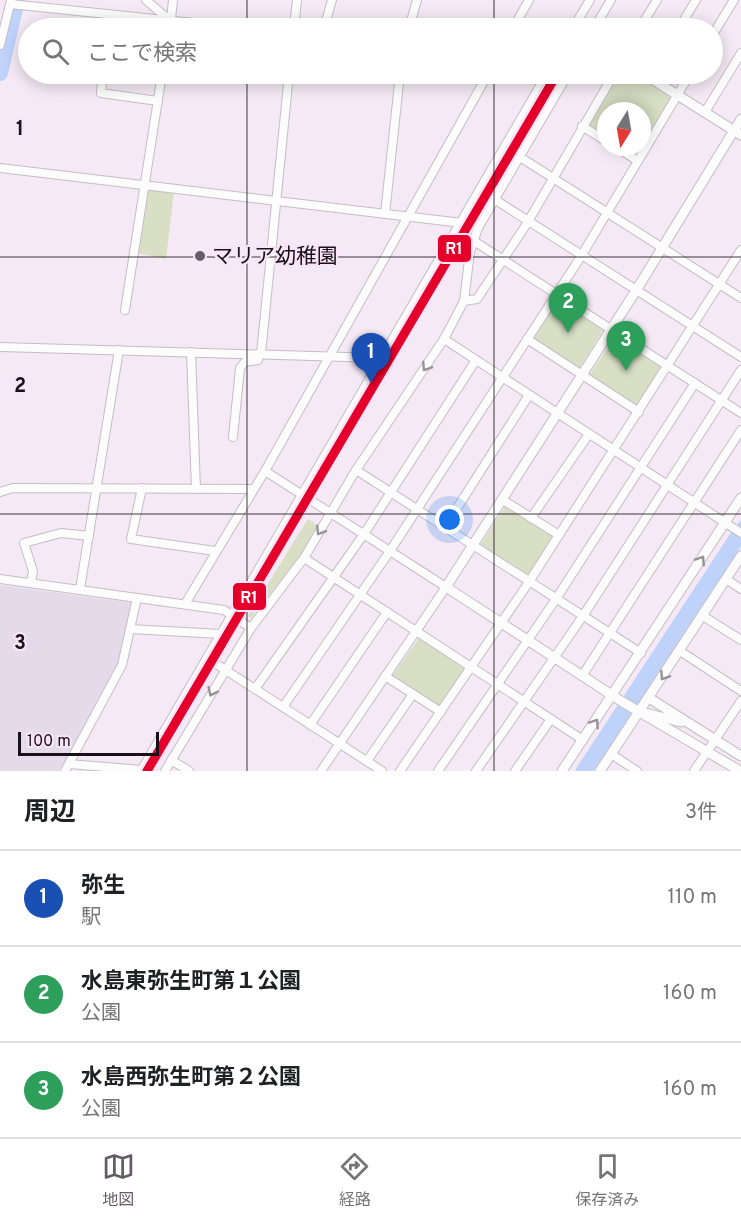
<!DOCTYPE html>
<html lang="ja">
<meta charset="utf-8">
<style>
:root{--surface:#fff;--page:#f2f2f2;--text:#202124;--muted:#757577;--line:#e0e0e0;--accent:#655d65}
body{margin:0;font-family:Overpass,"Noto Sans JP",sans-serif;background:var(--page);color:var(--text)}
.compass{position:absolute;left:597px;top:102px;width:54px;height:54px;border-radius:50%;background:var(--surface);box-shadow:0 3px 15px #0003;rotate:191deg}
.scale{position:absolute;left:18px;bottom:15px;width:141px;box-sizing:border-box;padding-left:6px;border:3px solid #181118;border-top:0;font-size:16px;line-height:21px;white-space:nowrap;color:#181118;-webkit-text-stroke:4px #f9e4f8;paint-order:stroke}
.you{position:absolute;left:450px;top:520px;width:21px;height:21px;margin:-15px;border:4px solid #fff;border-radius:50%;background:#1a73e8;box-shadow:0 0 0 9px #1a73e833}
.badge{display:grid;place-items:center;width:39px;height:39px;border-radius:50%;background:var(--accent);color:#fff;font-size:20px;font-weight:700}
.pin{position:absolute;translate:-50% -50px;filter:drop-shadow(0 2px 3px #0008)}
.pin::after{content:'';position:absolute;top:32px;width:21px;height:18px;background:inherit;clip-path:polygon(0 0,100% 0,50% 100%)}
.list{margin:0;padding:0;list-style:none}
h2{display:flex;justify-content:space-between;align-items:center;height:78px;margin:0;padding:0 24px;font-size:26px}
h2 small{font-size:20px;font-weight:400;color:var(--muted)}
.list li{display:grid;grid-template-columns:39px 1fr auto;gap:18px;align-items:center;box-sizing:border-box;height:96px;padding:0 24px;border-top:2px solid var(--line)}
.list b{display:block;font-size:22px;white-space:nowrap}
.list p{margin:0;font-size:20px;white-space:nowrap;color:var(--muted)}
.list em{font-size:20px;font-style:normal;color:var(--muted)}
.icon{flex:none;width:33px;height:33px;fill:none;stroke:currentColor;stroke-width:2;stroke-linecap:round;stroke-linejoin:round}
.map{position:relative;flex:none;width:741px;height:771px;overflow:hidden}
.search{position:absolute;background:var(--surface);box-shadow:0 3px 15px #0003;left:18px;right:18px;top:18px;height:66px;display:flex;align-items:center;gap:15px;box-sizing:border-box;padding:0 21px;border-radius:33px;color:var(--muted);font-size:22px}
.sheet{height:366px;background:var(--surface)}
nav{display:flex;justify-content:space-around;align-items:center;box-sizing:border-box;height:84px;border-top:2px solid var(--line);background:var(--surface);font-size:16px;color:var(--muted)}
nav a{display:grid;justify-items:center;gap:3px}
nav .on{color:var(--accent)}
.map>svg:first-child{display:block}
</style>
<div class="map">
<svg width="741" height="771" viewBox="0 0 741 771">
<rect width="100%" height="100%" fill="#f4e9f4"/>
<path fill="#e4dbea" d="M0 585 133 603 119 664 61 771H0Z"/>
<g fill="#d8dfc4">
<path d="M619 74H634L671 98 642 147V111H606V137L588 125Z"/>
<path d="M151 188 174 191 166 259 137 253 147 191Z"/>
<path d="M558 299 604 329 579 369 532 340Z"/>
<path d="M615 336 663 366 637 407 589 376Z"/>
<path d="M506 505 554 536 527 577 481 544Z"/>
<path d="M308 519 318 526 302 553 251 618 248 616Z"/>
<path d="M420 637 467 668 438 708 392 676Z"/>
</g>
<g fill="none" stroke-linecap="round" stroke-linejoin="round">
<path stroke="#bed2fa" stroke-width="3" d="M577 771 741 522"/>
<g stroke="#bed2fa" stroke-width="16">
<path d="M0 73 17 0"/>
<path d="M584 771 741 532"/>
</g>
<g stroke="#c5bcc5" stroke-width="10">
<g id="minor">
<path d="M146 0 168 19"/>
<path d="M10 4 242 28"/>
<path d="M170 28 173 0"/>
<path d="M294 28 297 0"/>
<path d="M324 28 332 0"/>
<path d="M409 28 417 0"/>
<path d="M513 28 529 0"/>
<path d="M573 28 590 0"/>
<path d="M594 28 611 0"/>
<path d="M640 28 657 0"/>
<path d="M679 28 696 0"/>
<path d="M712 36 734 0"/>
<path d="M0 45 11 0"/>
<path d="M103 74 101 93 158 101"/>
<path d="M705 112 741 53"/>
<path d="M582 126 606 141"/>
<path d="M616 147 638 161"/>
<path d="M520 157 741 298"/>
<path d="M0 168 462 223"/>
<path d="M480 190 741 357"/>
<path d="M385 214 400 74"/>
<path d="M474 241 741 413"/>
<path d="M464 301 477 299 526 225 614 74"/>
<path d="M125 310 162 74"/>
<path d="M444 339 741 533"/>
<path d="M527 339 639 412"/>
<path d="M0 347 379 358"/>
<path d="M191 352 196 489"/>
<path d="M261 354 289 74"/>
<path d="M233 437 240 368 245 362 258 360 259 354"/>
<path d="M356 470 641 653"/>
<path d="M265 471 446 587 321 771"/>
<path d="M142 488 131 539 215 551"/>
<path d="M0 492 13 488 252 489"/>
<path d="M503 500 559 535"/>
<path d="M531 518 589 434"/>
<path d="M445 527 529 395"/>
<path d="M304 558 583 740"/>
<path d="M0 579 224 610 251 628"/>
<path d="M726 579 741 589"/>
<path d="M31 582 33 571 24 543 61 533 89 536"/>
<path d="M80 589 119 350"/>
<path d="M185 604 265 471 488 74"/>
<path d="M703 616 741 640"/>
<path d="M130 629 221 634"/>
<path d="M680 651 741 691"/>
<path d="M207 658 382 771"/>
<path d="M385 676 441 712"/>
<path d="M582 676 741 430"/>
<path d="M255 689 364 534 476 360"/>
<path d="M283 707 390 551 580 258 690 74"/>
<path d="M310 725 387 612"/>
<path d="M611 754 637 771"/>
<path d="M171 760 189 771"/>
<path d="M367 761 413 694"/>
<path d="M69 764 142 770"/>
<path d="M65 771 122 665 137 598"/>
<path d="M141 771 547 74"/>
<path d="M165 771 251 628 304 558 356 470 444 339 464 301 470 252 478 228 568 74"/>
<path d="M400 771 529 582 741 250"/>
<path d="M438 771 556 599 695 383"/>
<path d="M476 771 583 616 741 370"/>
<path d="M515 771 551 719"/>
<path d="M694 771 741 701"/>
</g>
</g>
<g stroke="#c5bcc5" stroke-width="11">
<g id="tertiary">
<path d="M644 74 741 135"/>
<path d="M649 698 741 756"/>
<path d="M642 712 681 722"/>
<path d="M562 771 741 498"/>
<path d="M600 771 741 556"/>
<path d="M740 771 621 701 446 587 637 289 741 119"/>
</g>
</g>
<use href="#minor" stroke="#fdfcfd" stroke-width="8"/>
<use href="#tertiary" stroke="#fdfcfd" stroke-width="9"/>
<g stroke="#f9e4f8" stroke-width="14">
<path id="rail-1" d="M147 771 557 74"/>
</g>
<use href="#rail-1" stroke="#e4002b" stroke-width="9"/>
</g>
<defs><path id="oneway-chevron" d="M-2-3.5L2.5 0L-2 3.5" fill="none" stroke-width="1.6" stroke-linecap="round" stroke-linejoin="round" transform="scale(1.5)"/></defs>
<g stroke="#969296">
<use href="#oneway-chevron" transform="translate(426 367) rotate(123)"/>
<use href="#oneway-chevron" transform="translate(320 531) rotate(122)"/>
<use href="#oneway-chevron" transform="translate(701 560) rotate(-57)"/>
<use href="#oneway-chevron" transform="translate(664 676) rotate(123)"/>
<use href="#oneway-chevron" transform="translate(212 692) rotate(115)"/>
<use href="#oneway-chevron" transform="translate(595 723) rotate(-56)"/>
</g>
<path fill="none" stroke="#181118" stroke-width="1.5" stroke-opacity="0.55" d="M247 0V28M494 0V28M247 74V771M494 74V771M0 257H741M0 514H741"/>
<circle fill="#655d65" stroke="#f9e4f8" stroke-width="2" cx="200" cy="256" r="6"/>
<g text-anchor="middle" stroke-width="4.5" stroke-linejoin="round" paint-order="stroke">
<g font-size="21" fill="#181118" stroke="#f9e4f8" text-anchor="start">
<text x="212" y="263">マリア幼稚園</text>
</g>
</g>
<g font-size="20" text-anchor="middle" font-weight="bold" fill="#181118" stroke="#f9e4f8" stroke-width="4.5" stroke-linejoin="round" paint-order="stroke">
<text x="20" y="135">1</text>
<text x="20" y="392">2</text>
<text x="20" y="649">3</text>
</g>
<g stroke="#f9e4f8" stroke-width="2">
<rect x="437" y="234" width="35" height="29" rx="6" fill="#e4002b"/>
<rect x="232" y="582" width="35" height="29" rx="6" fill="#e4002b"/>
</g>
<g font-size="16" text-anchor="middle" font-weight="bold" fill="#fff">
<text x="454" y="254">R1</text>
<text x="249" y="603">R1</text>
</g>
</svg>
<svg class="compass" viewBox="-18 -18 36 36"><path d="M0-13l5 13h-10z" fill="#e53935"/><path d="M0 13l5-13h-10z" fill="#757577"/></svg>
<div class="scale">100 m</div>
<div class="you"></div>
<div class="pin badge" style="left:371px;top:383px;background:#1a4fb4">1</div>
<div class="pin badge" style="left:568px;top:333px;background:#2e9e5b">2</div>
<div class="pin badge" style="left:626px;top:371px;background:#2e9e5b">3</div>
<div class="search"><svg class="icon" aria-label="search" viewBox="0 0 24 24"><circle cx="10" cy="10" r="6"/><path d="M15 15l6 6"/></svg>ここで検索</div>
</div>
<section class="sheet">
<h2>周辺<small>3件</small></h2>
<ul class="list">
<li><span class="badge" style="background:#1a4fb4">1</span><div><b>弥生</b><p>駅</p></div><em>110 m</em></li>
<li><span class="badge" style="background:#2e9e5b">2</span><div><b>水島東弥生町第１公園</b><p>公園</p></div><em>160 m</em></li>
<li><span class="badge" style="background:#2e9e5b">3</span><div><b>水島西弥生町第２公園</b><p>公園</p></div><em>160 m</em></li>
</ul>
</section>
<nav>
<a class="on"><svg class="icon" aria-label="map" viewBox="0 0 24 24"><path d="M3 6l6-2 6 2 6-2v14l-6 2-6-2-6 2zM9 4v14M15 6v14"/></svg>地図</a>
<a><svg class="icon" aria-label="directions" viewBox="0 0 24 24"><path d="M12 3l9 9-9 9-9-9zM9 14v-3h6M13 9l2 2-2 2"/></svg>経路</a>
<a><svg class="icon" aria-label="saved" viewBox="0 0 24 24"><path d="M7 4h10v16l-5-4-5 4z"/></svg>保存済み</a>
</nav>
